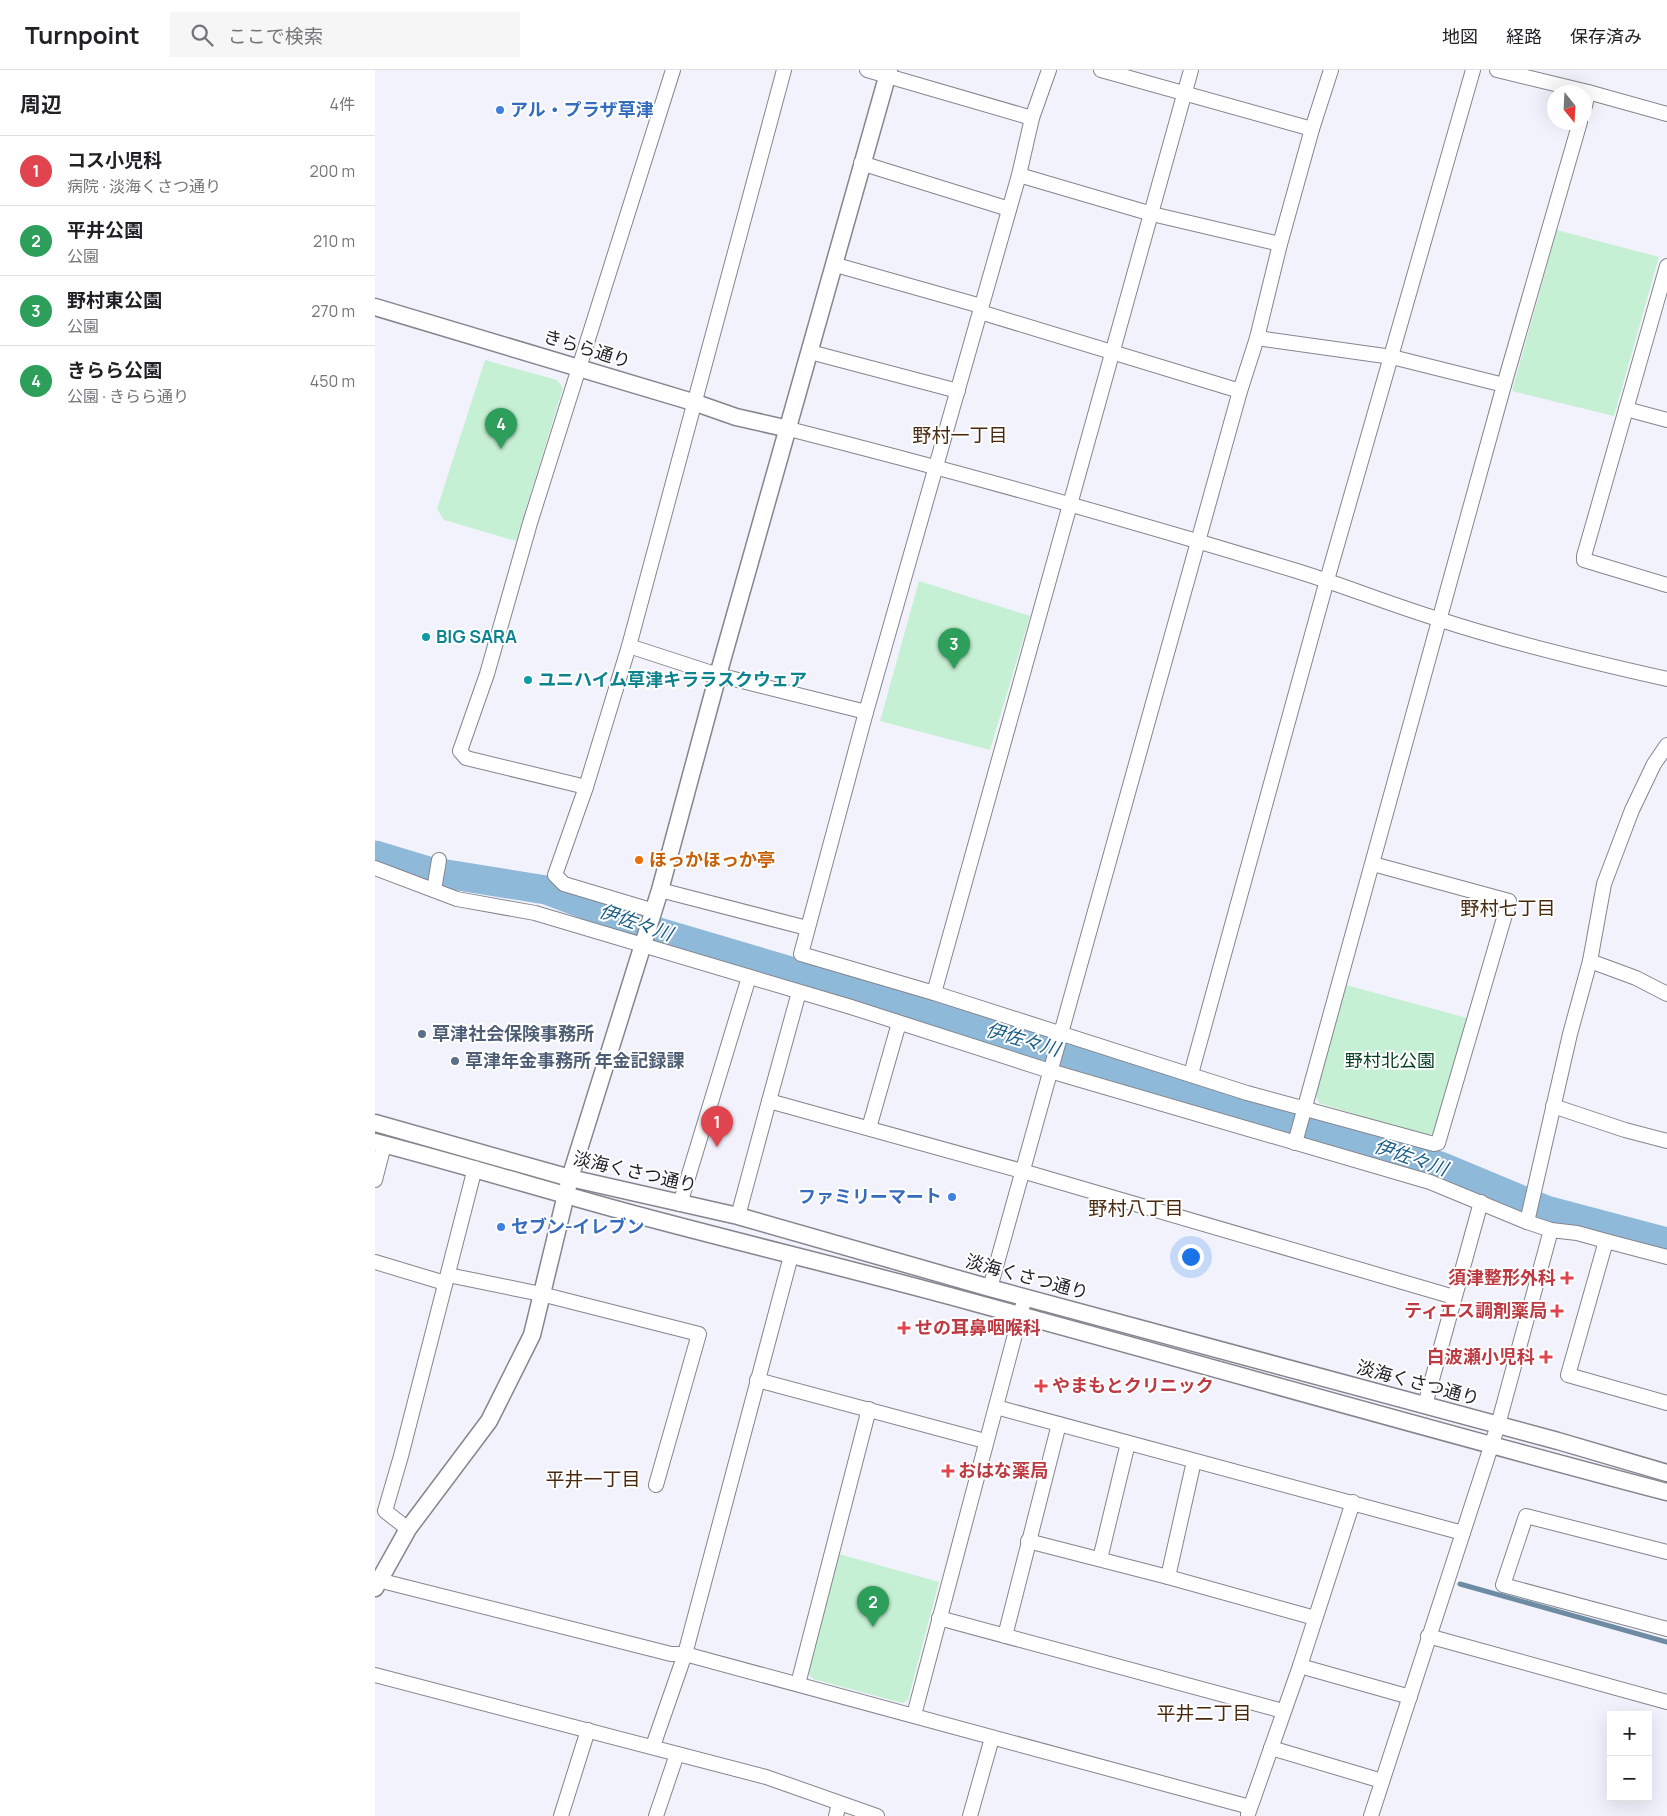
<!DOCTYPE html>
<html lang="ja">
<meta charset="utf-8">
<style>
:root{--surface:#fff;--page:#f6f6f6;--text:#202124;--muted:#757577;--line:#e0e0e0;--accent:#995a21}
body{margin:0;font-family:Manrope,"Noto Sans JP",sans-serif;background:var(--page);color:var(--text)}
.controls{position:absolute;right:15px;bottom:15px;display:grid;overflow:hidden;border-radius:0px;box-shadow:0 5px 20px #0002}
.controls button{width:45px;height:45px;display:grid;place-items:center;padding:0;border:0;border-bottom:1px solid var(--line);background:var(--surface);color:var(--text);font:25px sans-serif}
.compass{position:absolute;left:1172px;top:15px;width:45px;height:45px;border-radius:50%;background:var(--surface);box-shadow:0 5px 20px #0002;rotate:162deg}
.you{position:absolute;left:815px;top:1186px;width:18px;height:18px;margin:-12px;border:4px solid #fff;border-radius:50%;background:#1a73e8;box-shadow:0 0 0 8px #1a73e833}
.badge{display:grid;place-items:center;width:32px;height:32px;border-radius:50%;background:var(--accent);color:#fff;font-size:16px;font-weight:700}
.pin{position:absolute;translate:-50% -41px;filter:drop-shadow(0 1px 2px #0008)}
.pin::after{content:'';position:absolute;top:26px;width:18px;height:15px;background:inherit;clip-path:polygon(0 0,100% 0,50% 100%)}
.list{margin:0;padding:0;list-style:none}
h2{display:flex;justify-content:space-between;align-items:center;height:65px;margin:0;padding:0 20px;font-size:21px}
h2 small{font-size:16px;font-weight:400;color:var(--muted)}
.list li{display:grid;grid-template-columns:32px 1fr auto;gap:15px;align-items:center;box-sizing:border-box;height:70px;padding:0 20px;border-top:1px solid var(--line)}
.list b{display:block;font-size:19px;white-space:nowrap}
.list p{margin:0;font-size:16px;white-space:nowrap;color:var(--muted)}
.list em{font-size:16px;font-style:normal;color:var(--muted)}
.icon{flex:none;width:28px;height:28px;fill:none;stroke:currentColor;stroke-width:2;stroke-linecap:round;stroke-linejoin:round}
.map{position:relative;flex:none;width:1292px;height:1746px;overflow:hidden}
header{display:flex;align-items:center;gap:30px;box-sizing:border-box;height:70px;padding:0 25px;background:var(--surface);border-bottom:1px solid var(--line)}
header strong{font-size:24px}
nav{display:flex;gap:28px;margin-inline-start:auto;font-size:18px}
.search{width:350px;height:45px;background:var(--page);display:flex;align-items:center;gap:12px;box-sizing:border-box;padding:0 18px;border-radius:0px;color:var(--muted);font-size:19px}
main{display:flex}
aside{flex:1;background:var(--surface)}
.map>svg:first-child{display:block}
</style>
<header>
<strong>Turnpoint</strong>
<div class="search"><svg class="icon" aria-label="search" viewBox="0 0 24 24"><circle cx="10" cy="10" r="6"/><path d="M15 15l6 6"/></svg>ここで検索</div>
<nav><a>地図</a><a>経路</a><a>保存済み</a></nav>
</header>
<main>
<aside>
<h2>周辺<small>4件</small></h2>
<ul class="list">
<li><span class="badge" style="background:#e0444e">1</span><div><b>コス小児科</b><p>病院 · 淡海くさつ通り</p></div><em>200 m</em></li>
<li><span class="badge" style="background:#2e9e5b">2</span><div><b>平井公園</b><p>公園</p></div><em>210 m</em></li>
<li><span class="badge" style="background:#2e9e5b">3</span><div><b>野村東公園</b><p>公園</p></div><em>270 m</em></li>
<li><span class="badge" style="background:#2e9e5b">4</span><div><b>きらら公園</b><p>公園 · きらら通り</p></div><em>450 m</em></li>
</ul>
</aside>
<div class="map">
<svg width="1292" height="1746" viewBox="0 0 1292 1746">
<rect width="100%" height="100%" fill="#f1f2fc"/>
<g fill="#c6f0d3">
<path d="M1182 160 1284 187 1239 346 1137 321Z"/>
<path d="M110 290 182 310 188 318 141 471 69 450 62 439Z"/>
<path d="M544 511 655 546 615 680 505 651Z"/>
<path d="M971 915 1092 948 1059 1063 1051 1066 944 1033 940 1024Z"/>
<path d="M464 1484 564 1512 533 1630 527 1633 438 1609 432 1602Z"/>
</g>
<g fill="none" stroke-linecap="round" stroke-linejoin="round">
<path stroke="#6d8ba2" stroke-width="5" d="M1085 1514 1292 1572"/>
<path stroke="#8fb9d9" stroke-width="29" d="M0 785 53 801 171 820 280 861 937 1055 1065 1096 1171 1140 1292 1172"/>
<g stroke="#84858e" stroke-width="16">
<g id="minor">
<path d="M492 0 657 48"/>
<path d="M674 0 657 48 644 105 491 642 426 884 559 923 872 1023 1059 1074 1063 1073 1134 831 998 794"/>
<path d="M726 0 937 59"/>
<path d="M1122 0 1213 22 1292 44"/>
<path d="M1210 36 1213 22"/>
<path d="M486 93 634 139"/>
<path d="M644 105 777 144 905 174"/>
<path d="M461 195 606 236"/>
<path d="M1292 196 1209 486V490L1292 515"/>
<path d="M605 242 865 321"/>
<path d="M882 268 1017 287 1129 315"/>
<path d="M435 282 583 321"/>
<path d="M1251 339 1292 350"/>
<path d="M414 359C584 402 754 450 922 501 970 516 1017 535 1066 550 1140 574 1216 592 1292 609"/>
<path d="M254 576 343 605 491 642"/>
<path d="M211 717 91 688 85 681 112 604 155 453 298 0"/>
<path d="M0 798 82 829 160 843 476 937 675 1001 1055 1112 1152 1152 1176 1160 1202 1163 1231 1171 1193 1305 1292 1333"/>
<path d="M59 820 64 790"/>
<path d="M285 820 432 858"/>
<path d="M279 841 189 814 180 805 211 717 254 576 409 0"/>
<path d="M1215 891 1261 908 1292 924"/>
<path d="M559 923 816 0"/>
<path d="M816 1004 952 510 1098 0"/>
<path d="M394 1031 424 922"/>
<path d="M1178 1036 1250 1060 1292 1071"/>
<path d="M494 1058 524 953"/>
<path d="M920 1073 1129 315 1205 52"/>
<path d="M0 1110 9 1075"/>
<path d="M305 1134 374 907"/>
<path d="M363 1146 394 1031 647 1101 1079 1227"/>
<path d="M1152 1152 1195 964 1215 891 1229 814 1257 740 1279 694 1292 675"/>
<path d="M1231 1171 1292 1187"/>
<path d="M0 1192 70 1213"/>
<path d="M73 1205 166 1224 324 1264 281 1415"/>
<path d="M615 1218 865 321 882 268 905 174 937 59 956 0"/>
<path d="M382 1310 610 1371"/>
<path d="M1050 1335 1106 1132"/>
<path d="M621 1337 1088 1463"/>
<path d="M33 1459 10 1441 26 1386 100 1098"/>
<path d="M653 1471 793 1507 940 1548"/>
<path d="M1292 1482 1151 1446 1128 1515 1292 1559"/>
<path d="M725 1489 753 1373"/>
<path d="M793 1507 819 1391"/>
<path d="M3 1510 296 1584H310L875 1737"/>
<path d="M564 1548 908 1641"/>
<path d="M630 1566 684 1354"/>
<path d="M1053 1566 1292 1632"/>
<path d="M925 1596 1035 1627"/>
<path d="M0 1605 391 1707 502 1746"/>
<path d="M423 1614 494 1339"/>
<path d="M539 1645 650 1227"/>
<path d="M278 1676 310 1584 416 1186"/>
<path d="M896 1678 1007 1711"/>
<path d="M873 1744 925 1596 978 1432"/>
<path d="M186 1746 213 1660"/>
<path d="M281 1746 302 1684"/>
<path d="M461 1746 464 1734"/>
<path d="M595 1746 617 1668"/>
<path d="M996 1746 1123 1355 1176 1160"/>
</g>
</g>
<g stroke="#84858e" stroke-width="19">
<g id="tertiary">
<path d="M0 237 321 333 361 347 414 359"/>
<path d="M0 1053 195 1108 363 1146 615 1218 1183 1371 1292 1403"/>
<path d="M0 1072C89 1095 177 1122 266 1146 378 1176 492 1203 604 1234 834 1296 1062 1362 1292 1422"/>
<path d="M0 1518 33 1459 114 1351 157 1265 195 1108 285 820 343 605 514 0"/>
</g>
</g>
<use href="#minor" stroke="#fff" stroke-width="14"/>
<use href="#tertiary" stroke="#fff" stroke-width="16"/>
</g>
<g fill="#3f7fe0" stroke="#fff" stroke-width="2">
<circle cx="125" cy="40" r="5"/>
<circle cx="577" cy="1127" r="5"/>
<circle cx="126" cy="1157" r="5"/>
</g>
<g fill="#0f9aa8" stroke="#fff" stroke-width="2">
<circle cx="51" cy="567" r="5"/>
<circle cx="153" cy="610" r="5"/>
</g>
<circle fill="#e8710a" stroke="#fff" stroke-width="2" cx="264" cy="790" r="5"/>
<g fill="#5c6f8a" stroke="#fff" stroke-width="2">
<circle cx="47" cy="964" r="5"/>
<circle cx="80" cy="991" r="5"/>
</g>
<g fill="#e0444e" stroke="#fff" stroke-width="2">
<path d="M1189.5 1200.5h5v5h5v5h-5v5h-5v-5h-5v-5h5z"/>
<path d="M1179.5 1233.5h5v5h5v5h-5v5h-5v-5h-5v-5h5z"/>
<path d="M526.5 1250.5h5v5h5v5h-5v5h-5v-5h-5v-5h5z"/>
<path d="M1168.5 1279.5h5v5h5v5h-5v5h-5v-5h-5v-5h5z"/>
<path d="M663.5 1308.5h5v5h5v5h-5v5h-5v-5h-5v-5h5z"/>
<path d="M570.5 1393.5h5v5h5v5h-5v5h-5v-5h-5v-5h5z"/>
</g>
<g text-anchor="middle" stroke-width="4" stroke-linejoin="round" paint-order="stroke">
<g font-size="18" font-weight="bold" fill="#366cbe" stroke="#fff" text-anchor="start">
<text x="135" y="46">アル・プラザ草津</text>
<text x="567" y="1133" text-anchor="end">ファミリーマート</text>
<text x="136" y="1163">セブン-イレブン</text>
</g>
<g font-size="18" fill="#1f2023" stroke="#fff">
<text transform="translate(212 279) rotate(17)" y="6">きらら通り</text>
<text transform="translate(260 1102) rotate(13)" y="6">淡海くさつ通り</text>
<text transform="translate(652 1207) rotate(15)" y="6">淡海くさつ通り</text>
<text transform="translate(1043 1313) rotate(15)" y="6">淡海くさつ通り</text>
</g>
<g font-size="18" font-weight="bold" fill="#0d838f" stroke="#fff" text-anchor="start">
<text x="61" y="573">BIG SARA</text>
<text x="163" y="616">ユニハイム草津キララスクウェア</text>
</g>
<g font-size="18" font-weight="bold" fill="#c56008" stroke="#fff" text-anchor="start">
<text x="274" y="796">ほっかほっか亭</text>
</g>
<g font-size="18" font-weight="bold" fill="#4e5e75" stroke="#fff" text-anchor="start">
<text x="57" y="970">草津社会保険事務所</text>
<text x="90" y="997">草津年金事務所 年金記録課</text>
</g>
<g font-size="18" fill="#033d20" stroke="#fff">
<text x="1015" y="997">野村北公園</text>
</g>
<g font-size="18" font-weight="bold" fill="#be3a42" stroke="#fff" text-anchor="end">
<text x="1181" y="1214">須津整形外科</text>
<text x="1172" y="1247">ティエス調剤薬局</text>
<text x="540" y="1264" text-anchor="start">せの耳鼻咽喉科</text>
<text x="1160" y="1293">白波瀬小児科</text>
<text x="677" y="1322" text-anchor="start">やまもとクリニック</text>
<text x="583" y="1407" text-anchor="start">おはな薬局</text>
</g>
<g font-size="19" fill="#48290f" stroke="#fff">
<text x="585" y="372">野村一丁目</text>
<text x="1133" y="845">野村七丁目</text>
<text x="761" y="1145">野村八丁目</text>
<text x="218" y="1416">平井一丁目</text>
<text x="829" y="1650">平井二丁目</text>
</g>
<g font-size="19" font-style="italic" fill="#1a5d87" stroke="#fff">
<text transform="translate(261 852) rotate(19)" y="7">伊佐々川</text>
<text transform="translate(648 969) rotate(16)" y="7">伊佐々川</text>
<text transform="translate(1036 1087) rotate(19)" y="7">伊佐々川</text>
</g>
</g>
</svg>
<div class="controls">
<button>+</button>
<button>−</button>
</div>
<svg class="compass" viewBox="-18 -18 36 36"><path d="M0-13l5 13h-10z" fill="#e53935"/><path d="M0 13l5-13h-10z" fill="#757577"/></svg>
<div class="you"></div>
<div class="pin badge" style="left:342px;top:1077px;background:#e0444e">1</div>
<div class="pin badge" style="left:498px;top:1557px;background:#2e9e5b">2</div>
<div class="pin badge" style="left:579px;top:599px;background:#2e9e5b">3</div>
<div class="pin badge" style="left:126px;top:379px;background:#2e9e5b">4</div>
</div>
</main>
